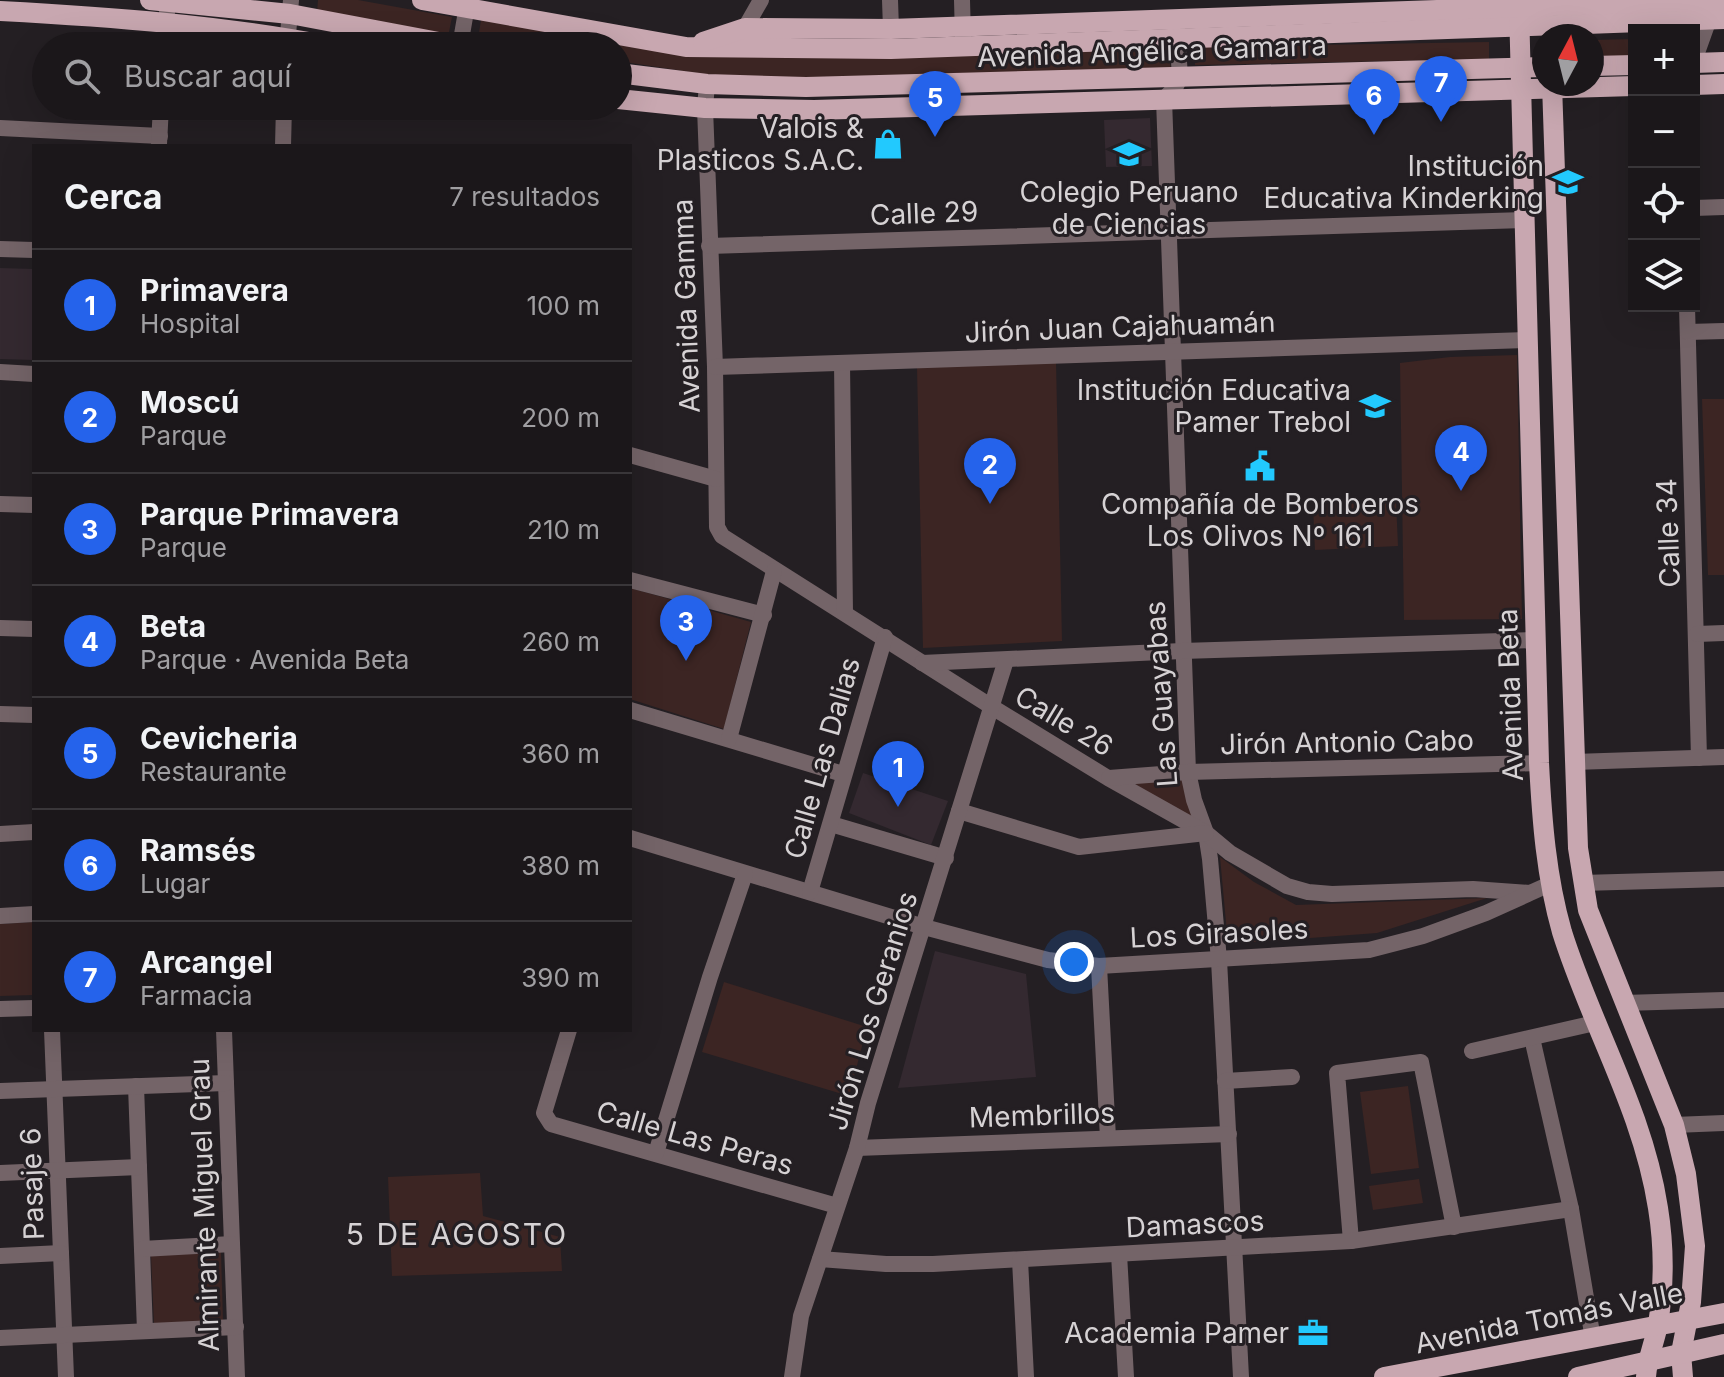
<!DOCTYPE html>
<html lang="es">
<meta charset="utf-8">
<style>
:root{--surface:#1b171a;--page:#282427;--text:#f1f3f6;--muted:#a09fa2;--line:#393639;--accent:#2563eb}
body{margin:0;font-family:Inter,sans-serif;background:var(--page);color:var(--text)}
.controls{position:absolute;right:24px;top:24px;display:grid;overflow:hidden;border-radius:0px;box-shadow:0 8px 32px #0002}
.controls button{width:72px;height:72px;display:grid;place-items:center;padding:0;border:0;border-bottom:2px solid var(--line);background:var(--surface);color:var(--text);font:40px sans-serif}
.compass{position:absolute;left:1532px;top:24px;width:72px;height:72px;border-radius:50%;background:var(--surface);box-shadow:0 8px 32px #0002;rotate:7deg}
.you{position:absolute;left:1074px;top:962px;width:28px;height:28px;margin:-20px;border:6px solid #fff;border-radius:50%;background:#1a73e8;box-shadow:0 0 0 12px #1a73e833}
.badge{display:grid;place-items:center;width:52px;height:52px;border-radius:50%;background:var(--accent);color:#fff;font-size:26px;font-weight:700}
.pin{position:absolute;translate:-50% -66px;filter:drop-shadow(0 2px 4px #0008)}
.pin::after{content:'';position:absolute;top:42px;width:28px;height:24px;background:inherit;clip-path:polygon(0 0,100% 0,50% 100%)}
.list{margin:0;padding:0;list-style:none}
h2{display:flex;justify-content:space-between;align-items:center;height:104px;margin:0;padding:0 32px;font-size:34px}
h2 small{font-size:26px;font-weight:400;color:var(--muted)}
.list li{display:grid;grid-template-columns:52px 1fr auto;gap:24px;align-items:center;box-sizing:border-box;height:112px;padding:0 32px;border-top:2px solid var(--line)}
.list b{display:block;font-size:30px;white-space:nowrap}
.list p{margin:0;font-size:26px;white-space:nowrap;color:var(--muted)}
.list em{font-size:26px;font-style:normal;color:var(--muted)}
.icon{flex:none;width:44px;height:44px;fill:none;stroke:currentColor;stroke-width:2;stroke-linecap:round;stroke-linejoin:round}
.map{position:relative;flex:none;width:1724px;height:1377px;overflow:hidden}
.search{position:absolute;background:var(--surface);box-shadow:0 8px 32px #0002;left:32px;top:32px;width:600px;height:88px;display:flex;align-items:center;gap:20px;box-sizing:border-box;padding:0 28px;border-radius:44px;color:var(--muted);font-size:30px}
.panel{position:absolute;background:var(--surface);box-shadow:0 8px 32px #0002;left:32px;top:144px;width:600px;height:888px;border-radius:0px}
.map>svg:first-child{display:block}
</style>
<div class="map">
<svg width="1724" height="1377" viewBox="0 0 1724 1377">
<rect width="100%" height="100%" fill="#241f23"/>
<g fill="#342930">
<path d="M1150 118 1152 166 1106 167 1104 120Z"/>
<path d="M0 268 34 269V360L0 359Z"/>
<path d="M863 773 948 801 931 845 849 813Z"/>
<path d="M935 951 1026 974 1036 1077 898 1088Z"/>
</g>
<g fill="#3c2523">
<path d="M318 0H358L452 17 448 37 317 13Z"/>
<path d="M481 20 675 52 1168 46 1171 70 821 82 703 74 618 61V46H525L478 39Z"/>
<path d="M1634 39V59L1592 60V40Z"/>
<path d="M1489 42V59L1195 65V47Z"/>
<path d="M1517 355 1522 619 1404 620 1400 363 1450 357Z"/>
<path d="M1056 362 1062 641 923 648 917 367Z"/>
<path d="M1702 399H1724V575H1708Z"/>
<path d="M1396 501 1398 546 1315 550 1313 505Z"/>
<path d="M630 588 751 622 724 729 630 699Z"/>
<path d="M1185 780 1194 823 1132 782Z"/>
<path d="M1220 857 1254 882 1296 905 1487 898 1377 933 1228 944Z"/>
<path d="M34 922V995L0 996V924Z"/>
<path d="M724 982 867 1027 849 1096 702 1052Z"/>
<path d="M1408 1086 1419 1168 1371 1174 1360 1092Z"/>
<path d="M480 1173 483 1216 560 1237 562 1271 392 1276 388 1177Z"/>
<path d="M1419 1179 1423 1203 1373 1210 1369 1186Z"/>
<path d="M221 1252 223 1321 154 1325 151 1255Z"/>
</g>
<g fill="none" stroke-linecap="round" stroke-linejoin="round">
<g stroke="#746468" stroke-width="16">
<path d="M890 0 891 29"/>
<path d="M962 0 963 38"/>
<path d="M745 28 761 0"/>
<path d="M1177 29 1180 78 1175 88 1164 99 1188 772 1194 800 1206 833 1210 859 1219 960 1241 1377"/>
<path d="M165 46 167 12"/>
<path d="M287 46 291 0"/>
<path d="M460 46 468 0"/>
<path d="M1694 61 1709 19 1708 9"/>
<path d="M707 84 705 108 715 367 717 527 722 536 992 707 1108 778 1206 833 1230 853 1287 886 1308 892 1332 894 1473 889 1530 893 1550 884"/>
<path d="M0 128 160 136"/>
<path d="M159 144 161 106"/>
<path d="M283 146 284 106"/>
<path d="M1694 208 1724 207"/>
<path d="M709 246 1524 220"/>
<path d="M0 249 34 250"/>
<path d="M1687 306 1699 758"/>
<path d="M1688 332 1724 331"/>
<path d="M842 363 845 613"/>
<path d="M715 367 1527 340"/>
<path d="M0 372 34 374"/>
<path d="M630 455 716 479"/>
<path d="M0 504 34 505"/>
<path d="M630 580 764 615"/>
<path d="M0 628 34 629"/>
<path d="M1697 634 1724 633"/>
<path d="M922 663 1182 651 1536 640"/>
<path d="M630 710 843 774"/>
<path d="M0 714 34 715"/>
<path d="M729 739 774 571"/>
<path d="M1574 762 1724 757"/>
<path d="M1109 778 1188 772 1539 763"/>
<path d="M959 811 1079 847 1206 833"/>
<path d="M831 824 946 858"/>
<path d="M0 834 34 832"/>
<path d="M630 838 924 927 1048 960 1099 966 1369 950 1423 936 1486 913 1528 894"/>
<path d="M1582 883 1724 879"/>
<path d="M810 892 885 637"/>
<path d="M0 916 34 914"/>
<path d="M1099 966 1108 1138"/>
<path d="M1624 1003 1724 1000"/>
<path d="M0 1009 34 1008"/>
<path d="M52 1030 66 1377"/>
<path d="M224 1030 237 1377"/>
<path d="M569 1030 544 1113 551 1124 837 1206"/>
<path d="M1532 1038 1571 1209 1593 1339"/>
<path d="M1472 1051 1595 1023"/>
<path d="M1225 1081 1292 1077"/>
<path d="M136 1086 145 1331"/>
<path d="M0 1091 226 1083"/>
<path d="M1674 1125 1724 1123"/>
<path d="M857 1148 1229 1134"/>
<path d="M656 1153 710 977 745 874"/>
<path d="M0 1173 139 1167"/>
<path d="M1351 1241 1337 1073 1421 1062 1454 1227"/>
<path d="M142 1249 232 1244"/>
<path d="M1119 1254 1126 1377"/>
<path d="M0 1256 61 1253"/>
<path d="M820 1259 886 1264H933L1351 1241 1571 1209"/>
<path d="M1020 1260 1026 1377"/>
<path d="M0 1338 236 1327"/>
<path d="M792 1377 801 1316 857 1148 868 1103 1006 660"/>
</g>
<g stroke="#c8a7b0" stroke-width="20">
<path d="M150 0 290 14 460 46"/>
<path d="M422 0 686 47 891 49 1724 19"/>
<path d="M1519 8 1539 763C1542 820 1546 876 1562 932 1591 1025 1643 1110 1658 1208 1664 1245 1664 1287 1658 1324 1655 1342 1647 1358 1646 1377"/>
<path d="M0 11C111 17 221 25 330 46"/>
<path d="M703 42 745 28 891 29 1724 0"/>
<path d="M1694 63 1724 62"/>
<path d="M1592 66 1634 65"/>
<path d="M618 73 707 84 806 87 1544 67"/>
<path d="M1552 84 1578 848 1588 910 1674 1125 1686 1174 1695 1246 1691 1302 1681 1353 1683 1377"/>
<path d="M1694 85 1724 84"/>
<path d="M618 99 705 108 814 110 1634 86"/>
<path d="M1384 1377 1724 1313"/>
<path d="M1578 1377 1724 1344"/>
</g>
</g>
<defs>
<g id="shop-bare" transform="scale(2.4)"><path d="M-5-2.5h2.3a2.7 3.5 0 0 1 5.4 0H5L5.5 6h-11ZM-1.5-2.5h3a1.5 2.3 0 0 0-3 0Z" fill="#22c9fe" stroke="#241f23" stroke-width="2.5" paint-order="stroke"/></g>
<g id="school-bare" transform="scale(2.4)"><path d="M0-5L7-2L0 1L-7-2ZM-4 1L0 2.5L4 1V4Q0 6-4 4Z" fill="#22c9fe" stroke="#241f23" stroke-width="2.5" paint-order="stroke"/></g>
<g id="civic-bare" transform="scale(2.4)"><path d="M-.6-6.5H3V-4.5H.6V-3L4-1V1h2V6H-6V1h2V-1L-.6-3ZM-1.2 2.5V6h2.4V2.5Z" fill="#22c9fe" stroke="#241f23" stroke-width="2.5" paint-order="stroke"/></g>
<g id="office-bare" transform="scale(2.4)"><path d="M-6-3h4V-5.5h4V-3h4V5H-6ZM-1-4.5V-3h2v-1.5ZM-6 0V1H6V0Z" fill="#22c9fe" stroke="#241f23" stroke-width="2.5" paint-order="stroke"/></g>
</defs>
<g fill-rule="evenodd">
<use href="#shop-bare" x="888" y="144"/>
<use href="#school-bare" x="1129" y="154"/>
<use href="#school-bare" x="1568" y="182"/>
<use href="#school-bare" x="1375" y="406"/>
<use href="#civic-bare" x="1260" y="466"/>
<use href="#office-bare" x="1313" y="1333"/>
</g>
<g text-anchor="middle" stroke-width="6" stroke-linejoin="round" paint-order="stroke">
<g font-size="28" fill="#d6d2d4" stroke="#241f23">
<text transform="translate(1152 51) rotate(-2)" y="10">Avenida Angélica Gamarra</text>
<text transform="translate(924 213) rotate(-2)" y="10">Calle 29</text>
<text transform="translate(686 306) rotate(-92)" y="10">Avenida Gamma</text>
<text transform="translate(1120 327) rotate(-2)" y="10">Jirón Juan Cajahuamán</text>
<text transform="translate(1668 533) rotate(-92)" y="10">Calle 34</text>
<text transform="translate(1161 694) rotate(-94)" y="10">Las Guayabas</text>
<text transform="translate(1510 695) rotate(-92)" y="10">Avenida Beta</text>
<text transform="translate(1064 721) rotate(31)" y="10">Calle 26</text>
<text transform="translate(1347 742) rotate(-1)" y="10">Jirón Antonio Cabo</text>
<text transform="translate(822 758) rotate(-74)" y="10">Calle Las Dalias</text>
<text transform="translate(1219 933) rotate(-3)" y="10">Los Girasoles</text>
<text transform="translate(872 1011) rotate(-73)" y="10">Jirón Los Geranios</text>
<text transform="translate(1042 1115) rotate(-2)" y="10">Membrillos</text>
<text transform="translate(695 1138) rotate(16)" y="10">Calle Las Peras</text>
<text transform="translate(32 1184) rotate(-92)" y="10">Pasaje 6</text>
<text transform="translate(204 1205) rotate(-92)" y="10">Almirante Miguel Grau</text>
<text transform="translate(1195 1224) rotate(-3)" y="10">Damascos</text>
<text transform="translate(1549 1318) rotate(-11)" y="10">Avenida Tomás Valle</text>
</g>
<g font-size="28" fill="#d6d2d4" stroke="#241f23" text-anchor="end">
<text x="864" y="138">Valois &amp;<tspan x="864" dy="32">Plasticos S.A.C.</tspan></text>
<text x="1544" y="176">Institución<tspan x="1544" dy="32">Educativa Kinderking</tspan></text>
<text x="1129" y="202" text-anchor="middle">Colegio Peruano<tspan x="1129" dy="32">de Ciencias</tspan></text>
<text x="1351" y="400">Institución Educativa<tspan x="1351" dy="32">Pamer Trebol</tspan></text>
<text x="1260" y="514" text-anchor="middle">Compañía de Bomberos<tspan x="1260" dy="32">Los Olivos Nº 161</tspan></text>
<text x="1289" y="1343">Academia Pamer</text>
</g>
<g font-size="30" letter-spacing="2" fill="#d6d2d4" stroke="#241f23">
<text x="457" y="1245">5 DE AGOSTO</text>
</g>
</g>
</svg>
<div class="controls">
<button>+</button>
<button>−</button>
<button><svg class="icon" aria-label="locate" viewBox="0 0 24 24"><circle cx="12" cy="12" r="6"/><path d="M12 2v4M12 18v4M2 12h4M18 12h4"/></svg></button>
<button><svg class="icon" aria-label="layers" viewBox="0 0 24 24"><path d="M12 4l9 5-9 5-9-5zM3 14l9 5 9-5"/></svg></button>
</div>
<svg class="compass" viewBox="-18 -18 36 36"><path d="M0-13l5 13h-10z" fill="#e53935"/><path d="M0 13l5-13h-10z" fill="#a09fa2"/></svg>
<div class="you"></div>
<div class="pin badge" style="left:898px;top:807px">1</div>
<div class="pin badge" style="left:990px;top:504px">2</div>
<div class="pin badge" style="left:686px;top:661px">3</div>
<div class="pin badge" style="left:1461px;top:491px">4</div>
<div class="pin badge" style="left:935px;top:137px">5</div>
<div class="pin badge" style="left:1374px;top:135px">6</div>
<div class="pin badge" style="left:1441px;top:122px">7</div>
<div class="search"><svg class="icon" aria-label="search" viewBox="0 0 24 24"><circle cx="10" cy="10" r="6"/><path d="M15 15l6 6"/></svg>Buscar aquí</div>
<section class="panel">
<h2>Cerca<small>7 resultados</small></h2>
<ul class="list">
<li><span class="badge">1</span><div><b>Primavera</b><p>Hospital</p></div><em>100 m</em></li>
<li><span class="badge">2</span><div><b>Moscú</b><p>Parque</p></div><em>200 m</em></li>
<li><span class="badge">3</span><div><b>Parque Primavera</b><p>Parque</p></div><em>210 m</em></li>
<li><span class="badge">4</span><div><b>Beta</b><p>Parque · Avenida Beta</p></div><em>260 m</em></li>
<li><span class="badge">5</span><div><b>Cevicheria</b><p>Restaurante</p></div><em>360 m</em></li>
<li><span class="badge">6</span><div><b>Ramsés</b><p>Lugar</p></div><em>380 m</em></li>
<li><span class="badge">7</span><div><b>Arcangel</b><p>Farmacia</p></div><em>390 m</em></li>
</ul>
</section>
</div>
